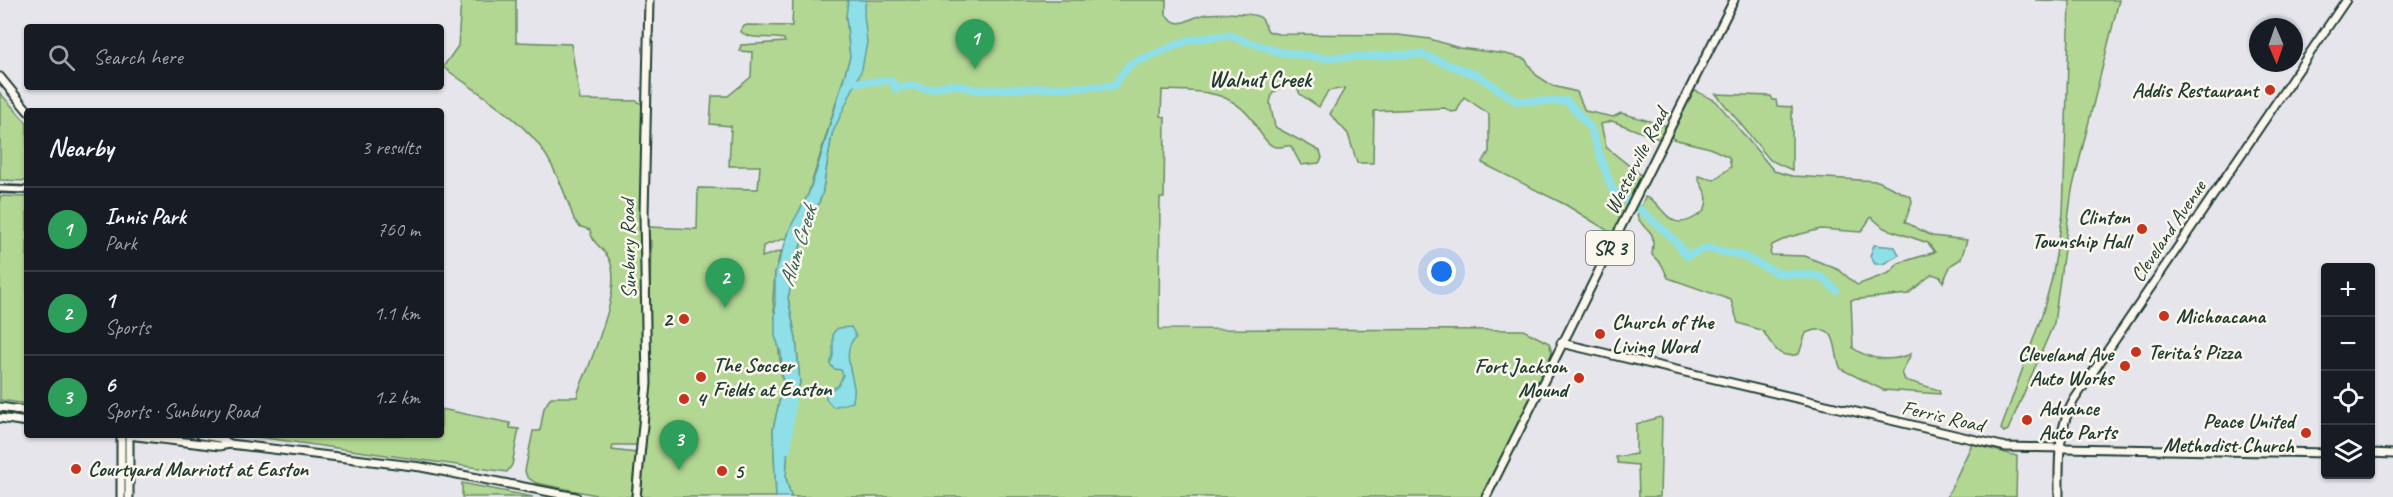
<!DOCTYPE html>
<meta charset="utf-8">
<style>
:root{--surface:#171b24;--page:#20242c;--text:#f1f3f6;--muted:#9ea1a6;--line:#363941;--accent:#ea580c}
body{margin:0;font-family:Caveat,sans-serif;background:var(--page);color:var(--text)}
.controls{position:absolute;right:18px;bottom:18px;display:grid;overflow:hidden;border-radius:6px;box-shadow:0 2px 4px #0004}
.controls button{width:54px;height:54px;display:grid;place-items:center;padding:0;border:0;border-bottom:2px solid var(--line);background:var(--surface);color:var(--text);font:30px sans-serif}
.compass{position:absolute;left:2249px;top:18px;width:54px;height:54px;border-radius:50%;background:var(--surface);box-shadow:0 2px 4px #0004;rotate:178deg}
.you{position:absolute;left:1442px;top:272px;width:21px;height:21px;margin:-15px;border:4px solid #fff;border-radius:50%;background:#1a73e8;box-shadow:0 0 0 9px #1a73e833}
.badge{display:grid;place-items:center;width:39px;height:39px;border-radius:50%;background:var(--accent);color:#fff;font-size:20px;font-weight:700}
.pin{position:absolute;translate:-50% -50px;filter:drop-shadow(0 2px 3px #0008)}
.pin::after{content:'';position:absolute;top:32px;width:21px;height:18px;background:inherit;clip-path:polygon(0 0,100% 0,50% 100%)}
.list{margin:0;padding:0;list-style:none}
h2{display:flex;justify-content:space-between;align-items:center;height:78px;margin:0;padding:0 24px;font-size:26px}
h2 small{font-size:20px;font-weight:400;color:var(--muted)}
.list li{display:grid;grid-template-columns:39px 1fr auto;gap:18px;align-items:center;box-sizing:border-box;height:84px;padding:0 24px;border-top:2px solid var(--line)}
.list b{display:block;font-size:22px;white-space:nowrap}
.list p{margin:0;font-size:20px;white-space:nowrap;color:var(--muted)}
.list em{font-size:20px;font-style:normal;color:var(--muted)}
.icon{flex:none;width:33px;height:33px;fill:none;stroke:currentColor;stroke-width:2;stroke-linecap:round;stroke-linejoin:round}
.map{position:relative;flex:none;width:2393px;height:497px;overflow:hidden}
.search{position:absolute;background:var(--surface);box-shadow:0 2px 4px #0004;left:24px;top:24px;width:420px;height:66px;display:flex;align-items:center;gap:15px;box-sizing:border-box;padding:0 21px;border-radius:6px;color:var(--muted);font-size:22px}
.panel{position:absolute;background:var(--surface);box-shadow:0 2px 4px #0004;left:24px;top:108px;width:420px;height:330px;border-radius:6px}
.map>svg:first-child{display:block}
</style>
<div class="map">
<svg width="2393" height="497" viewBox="0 0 2393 497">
<rect width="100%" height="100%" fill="#e6e5ec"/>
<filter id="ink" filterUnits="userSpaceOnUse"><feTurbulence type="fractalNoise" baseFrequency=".0167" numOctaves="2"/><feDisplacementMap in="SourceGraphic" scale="12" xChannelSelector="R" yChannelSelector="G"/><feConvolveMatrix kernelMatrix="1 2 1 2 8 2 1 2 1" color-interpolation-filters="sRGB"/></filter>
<g filter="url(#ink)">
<g fill="#b2d792" stroke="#688a63" stroke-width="1.5" fill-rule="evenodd">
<path d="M461 0H516V42L571 44 580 100 637 101 642 104 640 231 643 361 638 445H613L612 450 636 453 631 497 596 495 536 483 527 477 525 471 533 431H540L544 408 551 397H577C579 386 585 377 589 366 598 340 621 288 610 261 605 248 592 245 590 230L579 226 574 219C565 193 553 161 535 140 510 111 474 90 443 67L458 46Z"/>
<path d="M793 0H1166V15C1179 29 1184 21 1199 16 1208 12 1255 12 1261 18 1264 21 1266 28 1268 31L1278 34 1398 35 1430 39 1459 48 1506 54 1525 59 1536 75 1553 86 1577 92 1585 111 1613 117 1621 113 1667 126 1659 139 1612 121 1601 124 1606 147 1642 176 1613 234 1566 205 1482 163 1489 152V114L1464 97 1457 111 1451 112 1445 108 1374 111 1373 163H1357L1348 134 1330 114 1345 88 1328 91 1319 107 1300 94 1295 83 1288 82 1272 94 1270 103 1275 127 1320 151 1322 158 1319 163 1301 165 1291 146C1285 145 1279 149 1273 146 1265 143 1258 129 1253 121 1230 89 1198 91 1162 90L1161 116 1165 117 1164 198H1160L1159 329 1523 330 1549 343 1552 353 1482 497H791L786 478 788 443 792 407 800 383 796 339 788 298 798 252 822 195 832 134 854 49 846 16 850 57 808 195 786 238 763 246 762 257 781 251 775 273 773 300 783 385 773 429 776 497H641L648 408 651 241 647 237 649 227 697 229 698 188 758 189 760 166H729L731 126 710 124 712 96H728L751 77 752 52 739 51 741 45 785 42 784 39C770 35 752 41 741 32L742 27 747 25 792 26Z"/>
<path d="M2035 0H2119L2072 190 2054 323 2008 430 2004 432 2001 429 2042 315 2052 278 2063 214 2070 1Z"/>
<path d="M1696 91 1716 101 1774 171 1792 176 1878 181 1911 197 1912 202 1905 222 1932 236 1967 240 1961 259 1951 265 1943 282 1941 277 1932 274 1908 294 1851 300 1853 348C1869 360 1892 362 1911 354L1902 372 1905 380 1939 390 1940 394 1883 390 1841 369C1832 354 1842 319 1806 333L1799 354C1778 360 1773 346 1763 331L1738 323 1731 300 1668 278 1662 265 1652 255C1656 223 1647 237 1637 216L1645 197C1665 201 1667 241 1704 211 1712 191 1701 192 1698 176L1714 180 1731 167 1729 157 1710 148 1673 139 1671 136 1692 93ZM1871 217 1884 228 1928 243 1935 252 1899 263 1889 273 1857 285 1839 270 1805 256 1772 255 1770 253 1772 245 1789 237 1821 229 1861 232Z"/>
<path d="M0 93 27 123V181L0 180Z"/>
<path d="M1716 94 1771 96 1773 100H1776L1777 106 1792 107V170L1770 160Z"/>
<path d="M0 196 27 197V404L0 400Z"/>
<path d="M441 409 510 423V428L519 429 512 465 507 472 243 435H441Z"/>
<path d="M1660 417 1662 419 1660 497H1639L1638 465 1618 463 1616 457 1636 454V424Z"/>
<path d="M1972 444 2017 456 2016 497H1947Z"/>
<path d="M462 483 533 497H462Z"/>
</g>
<g fill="#8edfe7" stroke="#629e9f" stroke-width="1.5">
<path d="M848 0H866L864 14 867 42 862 69 832 134 822 195 798 252 788 298 796 339 800 383 792 407 788 443 786 478 791 497H776L773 429 783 385 781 353 775 336V273L791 226 808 195 817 169 850 57 846 16Z"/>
<path d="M1874 245 1895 247 1899 255 1883 264H1875L1870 256Z"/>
<path d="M851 327 856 336C842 349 851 371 854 387 855 392 853 397 853 402L833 407 826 399V392L838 386 843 375 841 370 834 369 830 364 833 356V333L838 328Z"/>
</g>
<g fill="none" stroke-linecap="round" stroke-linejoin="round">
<g stroke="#8edfe7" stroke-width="8">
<path d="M1255 44 1280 52 1324 58 1421 54 1479 76 1516 101H1567L1590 127 1612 189 1628 201"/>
<path d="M856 82C863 84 880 79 892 81L896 89C918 81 920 91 934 88 953 83 956 84 976 90L1113 86 1130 64 1189 40 1228 35 1248 42"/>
<path d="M1637 207 1673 238 1687 256 1706 248 1741 255 1778 273 1820 276 1836 290"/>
<path d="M787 449 792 399"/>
</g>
<g stroke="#1f3d34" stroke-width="10">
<path id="minor" d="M0 189 27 190"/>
</g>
<g stroke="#1f3d34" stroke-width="11">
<g id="major">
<path d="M0 77 28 111"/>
<path d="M1561 343 2006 447 2326 453"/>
<path d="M0 407 27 411"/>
<path d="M0 418 27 422"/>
<path d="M128 435 219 446 230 444 421 467 576 497"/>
<path d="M201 435 220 438 230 444"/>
<path d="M2370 453 2393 454"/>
<path d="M121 497V435"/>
<path d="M129 497V435"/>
<path d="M636 497 647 384 644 214 649 0"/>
<path d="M1486 497 1734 0"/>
<path d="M2059 497C2059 464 2057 429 2074 400L2346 0"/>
</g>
</g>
<use href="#minor" stroke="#fbf7ec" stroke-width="5"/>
<use href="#major" stroke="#fbf7ec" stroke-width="7"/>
</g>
</g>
<g fill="#c8321e" stroke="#fbf7ec" stroke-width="2">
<circle cx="2270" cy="90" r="6"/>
<circle cx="2142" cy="229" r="6"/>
<circle cx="2164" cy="316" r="6"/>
<circle cx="684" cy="319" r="6"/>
<circle cx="1600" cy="334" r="6"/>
<circle cx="2136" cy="352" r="6"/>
<circle cx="2125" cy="366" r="6"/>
<circle cx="701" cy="377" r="6"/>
<circle cx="1579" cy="378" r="6"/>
<circle cx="684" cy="399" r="6"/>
<circle cx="2027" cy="420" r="6"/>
<circle cx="2306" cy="433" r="6"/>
<circle cx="76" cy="469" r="6"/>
<circle cx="722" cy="471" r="6"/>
</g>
<g text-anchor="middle" stroke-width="5" stroke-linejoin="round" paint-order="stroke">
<rect fill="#fbf7ec" stroke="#61756b" stroke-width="1.5" x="1586" y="231" width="48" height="34" rx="4.5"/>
<g font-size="20" font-weight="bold" fill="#1f3d34">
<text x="1610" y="255">SR 3</text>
</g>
<g font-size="21" font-weight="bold" fill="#1f3d34" stroke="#fbf7ec" text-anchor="start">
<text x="2258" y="97" text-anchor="end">Addis Restaurant</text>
<text x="2130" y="224" text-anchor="end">Clinton<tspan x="2130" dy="24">Township Hall</tspan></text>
<text x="2176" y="323">Michoacana</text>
<text x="672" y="326" text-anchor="end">2</text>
<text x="1612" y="329">Church of the<tspan x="1612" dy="24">Living Word</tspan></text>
<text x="2148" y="359">Terita's Pizza</text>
<text x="2113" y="361" text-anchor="end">Cleveland Ave<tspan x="2113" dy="24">Auto Works</tspan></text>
<text x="713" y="372">The Soccer<tspan x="713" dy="24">Fields at Easton</tspan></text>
<text x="1567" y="373" text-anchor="end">Fort Jackson<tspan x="1567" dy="24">Mound</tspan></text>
<text x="696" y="406">4</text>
<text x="2039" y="415">Advance<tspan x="2039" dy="24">Auto Parts</tspan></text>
<text x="2294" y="428" text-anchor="end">Peace United<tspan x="2294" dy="24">Methodist Church</tspan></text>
<text x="88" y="476">Courtyard Marriott at Easton</text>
<text x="734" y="478">5</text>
</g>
<g font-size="21" fill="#1f3d34" stroke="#fbf7ec">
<text transform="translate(1636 161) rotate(-63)" y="7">Westerville Road</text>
<text transform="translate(2168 231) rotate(-56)" y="7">Cleveland Avenue</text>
<text transform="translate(628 249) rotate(-91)" y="7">Sunbury Road</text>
<text transform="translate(1943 416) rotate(13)" y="7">Ferris Road</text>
</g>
<g font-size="22" font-weight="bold" fill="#1f3d34" stroke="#fbf7ec">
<text x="1260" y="87">Walnut Creek</text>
</g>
<g font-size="22" font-style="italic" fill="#355d58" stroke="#fbf7ec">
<text transform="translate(797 246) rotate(-73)" y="8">Alum Creek</text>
</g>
</g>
</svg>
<div class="controls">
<button>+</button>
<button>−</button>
<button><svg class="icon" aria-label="locate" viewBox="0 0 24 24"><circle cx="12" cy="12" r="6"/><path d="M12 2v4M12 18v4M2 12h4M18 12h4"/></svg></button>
<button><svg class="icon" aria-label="layers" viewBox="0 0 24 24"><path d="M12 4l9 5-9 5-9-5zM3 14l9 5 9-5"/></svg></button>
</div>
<svg class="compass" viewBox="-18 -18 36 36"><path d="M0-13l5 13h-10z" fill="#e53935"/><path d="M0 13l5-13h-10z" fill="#9ea1a6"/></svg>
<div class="you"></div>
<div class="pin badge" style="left:975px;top:69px;background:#2e9e5b">1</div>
<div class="pin badge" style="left:725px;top:308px;background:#2e9e5b">2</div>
<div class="pin badge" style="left:679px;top:470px;background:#2e9e5b">3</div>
<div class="search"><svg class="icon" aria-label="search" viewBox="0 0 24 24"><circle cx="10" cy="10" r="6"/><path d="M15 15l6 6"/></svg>Search here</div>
<section class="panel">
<h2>Nearby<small>3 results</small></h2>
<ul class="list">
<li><span class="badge" style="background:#2e9e5b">1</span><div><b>Innis Park</b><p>Park</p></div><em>760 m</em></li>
<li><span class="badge" style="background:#2e9e5b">2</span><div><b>1</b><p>Sports</p></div><em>1.1 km</em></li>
<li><span class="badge" style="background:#2e9e5b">3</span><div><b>6</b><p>Sports · Sunbury Road</p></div><em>1.2 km</em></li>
</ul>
</section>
</div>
